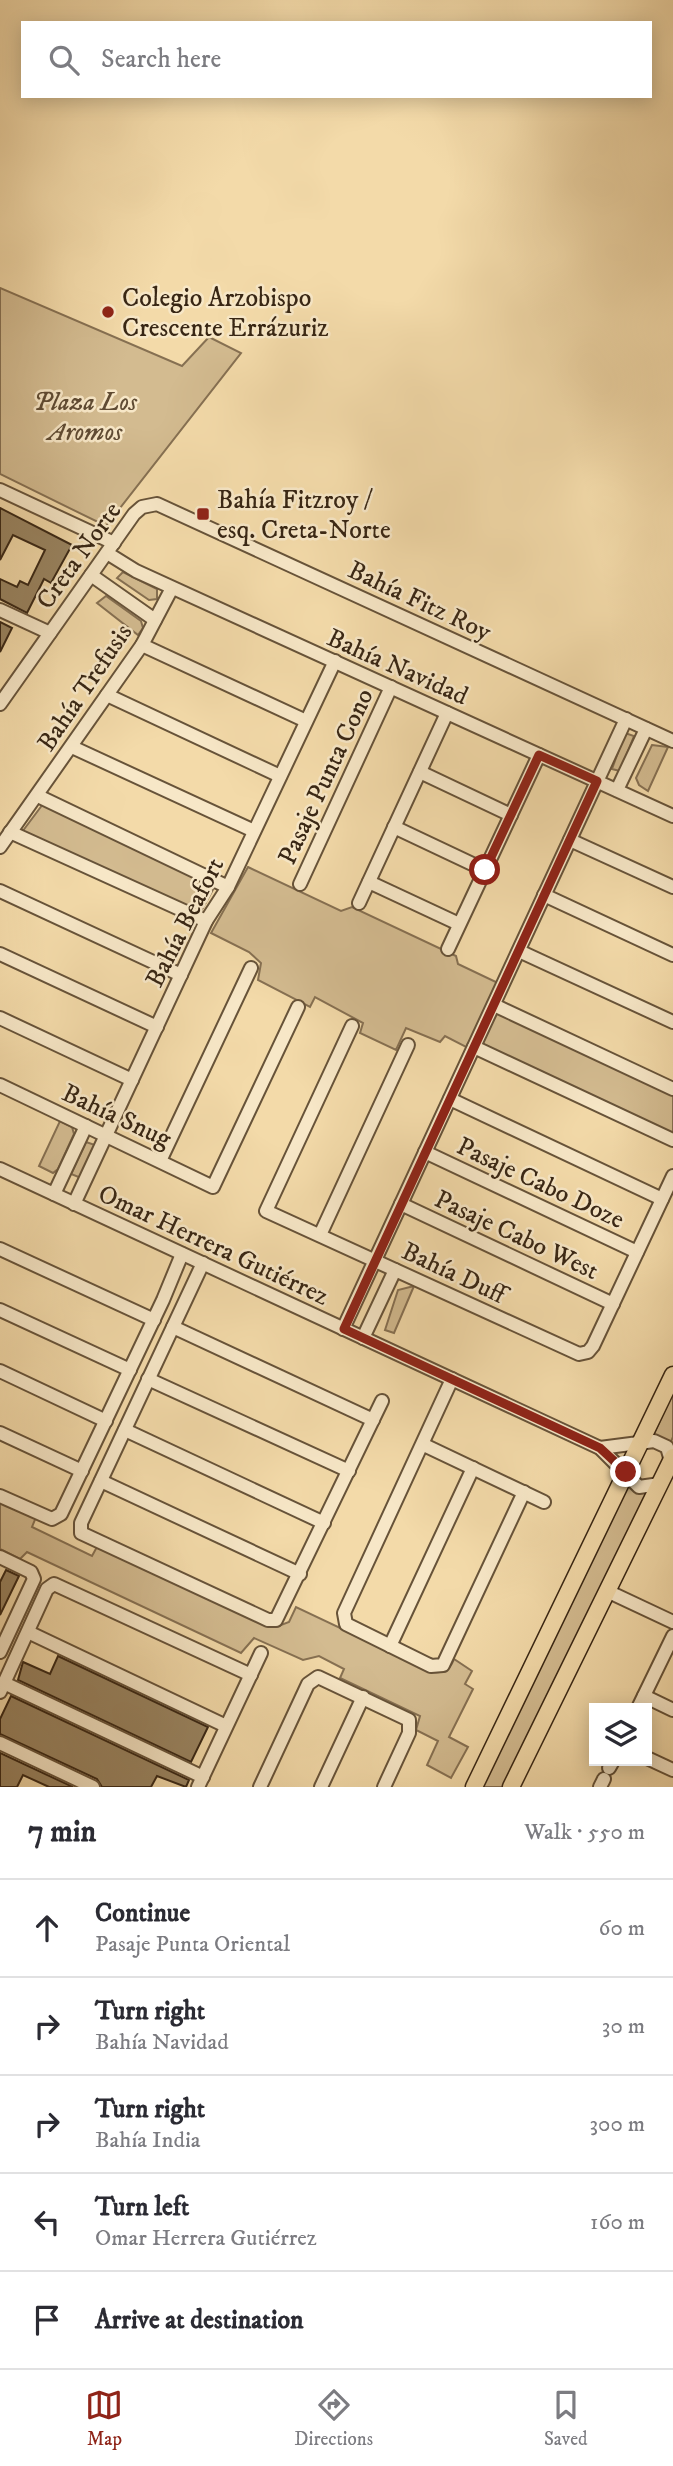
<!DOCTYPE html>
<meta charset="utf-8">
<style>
:root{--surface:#fff;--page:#f7f7f7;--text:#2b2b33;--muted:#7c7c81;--line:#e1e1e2;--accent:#8f2418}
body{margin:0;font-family:"IM FELL DW Pica",serif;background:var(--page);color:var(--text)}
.controls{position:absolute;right:21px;bottom:21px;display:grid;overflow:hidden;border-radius:0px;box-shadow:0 4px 18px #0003}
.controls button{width:63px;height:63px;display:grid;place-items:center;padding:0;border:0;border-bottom:2px solid var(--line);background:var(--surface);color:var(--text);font:35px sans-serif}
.stop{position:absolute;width:21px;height:21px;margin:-16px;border:5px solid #8f2418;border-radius:50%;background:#fff}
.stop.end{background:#8f2418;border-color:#fff;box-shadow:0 2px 7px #0008}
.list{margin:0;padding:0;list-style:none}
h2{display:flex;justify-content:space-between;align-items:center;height:91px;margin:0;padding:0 28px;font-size:30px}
h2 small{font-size:23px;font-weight:400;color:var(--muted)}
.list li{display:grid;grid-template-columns:46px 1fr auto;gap:21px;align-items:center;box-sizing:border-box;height:98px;padding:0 28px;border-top:2px solid var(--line)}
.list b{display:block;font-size:26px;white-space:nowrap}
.list p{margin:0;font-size:23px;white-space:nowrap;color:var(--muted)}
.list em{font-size:23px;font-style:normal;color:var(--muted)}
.icon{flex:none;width:38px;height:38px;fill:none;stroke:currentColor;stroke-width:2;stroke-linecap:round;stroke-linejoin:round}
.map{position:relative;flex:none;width:673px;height:1787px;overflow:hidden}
.search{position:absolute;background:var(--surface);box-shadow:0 4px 18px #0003;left:21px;right:21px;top:21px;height:77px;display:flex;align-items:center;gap:18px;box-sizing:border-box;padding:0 24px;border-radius:0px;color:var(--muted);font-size:26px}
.sheet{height:581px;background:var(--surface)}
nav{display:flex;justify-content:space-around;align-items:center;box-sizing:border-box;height:98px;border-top:2px solid var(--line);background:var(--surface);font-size:19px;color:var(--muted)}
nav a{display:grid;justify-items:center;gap:4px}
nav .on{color:var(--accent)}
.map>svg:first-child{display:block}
</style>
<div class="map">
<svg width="673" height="1787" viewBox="0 0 673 1787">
<rect width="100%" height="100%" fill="#f3daa9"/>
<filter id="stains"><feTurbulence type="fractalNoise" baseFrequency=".00286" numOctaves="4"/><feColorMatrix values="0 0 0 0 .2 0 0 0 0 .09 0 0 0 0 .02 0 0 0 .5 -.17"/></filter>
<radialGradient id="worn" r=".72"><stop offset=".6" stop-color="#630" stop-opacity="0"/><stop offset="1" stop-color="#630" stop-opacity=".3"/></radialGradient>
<g fill="#d3bb90" stroke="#867052" stroke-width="2">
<path d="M0 288 182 366 209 337 241 353 106 526 0 474Z"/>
<path d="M123 572 157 589V599L149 600 117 578Z"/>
<path d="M106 596 141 621 143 628 138 635 97 603Z"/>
<path d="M625 733 634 736 620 771 612 769Z"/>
<path d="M652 745 668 747 648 791 639 785 636 778Z"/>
<path d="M43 804 215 886 200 913 22 832Z"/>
<path d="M248 867 341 911 352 907 456 956 458 964 498 983 468 1048 445 1036 440 1042 406 1028 396 1050 360 1033 363 1023 315 997 310 1007 258 980 261 963 249 952 211 933Z"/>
<path d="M498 1011 673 1093V1136L480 1044Z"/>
<path d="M60 1121 72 1127 74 1134 58 1169 53 1173 39 1166Z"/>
<path d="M86 1142 95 1145 81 1178 71 1174Z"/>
<path d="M414 1286 394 1333 385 1330 398 1290Z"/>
<path d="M673 1392V1437L670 1444 652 1438Z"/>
<path d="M629 1484 648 1494 507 1787H482Z"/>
<path d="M0 1501 36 1517 32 1527 92 1556 98 1545 276 1627 289 1622 296 1607 433 1672C445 1673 449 1671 454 1659L472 1671 465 1684 473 1689 449 1737 468 1747 451 1778 427 1765 438 1741 416 1730 420 1716 340 1678 344 1669 319 1656 303 1660 254 1638 241 1653 27 1552 20 1559 0 1549Z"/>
</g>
<g fill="#998461" stroke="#382614" stroke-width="2">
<path d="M0 508 72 545 51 583 44 579 27 613 0 599V579L17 587 20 581 28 585 45 550 13 535 0 560Z"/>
<path d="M0 622 12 628 0 652Z"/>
<path d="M6 1570 19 1576 0 1615V1582Z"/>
<path d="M58 1656 208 1727 191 1762 18 1680 23 1662 50 1674Z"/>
<path d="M11 1696 189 1780 186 1787 157 1776 151 1787H102L97 1779 0 1734V1719Z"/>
<path d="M0 1753 73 1787H49L23 1775 17 1787H0Z"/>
</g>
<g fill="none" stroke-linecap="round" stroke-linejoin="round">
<g stroke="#675339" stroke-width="16">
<g id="minor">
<path d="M0 490 114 543"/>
<path d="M107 553 136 571 673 816"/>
<path d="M91 575 155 620"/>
<path d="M0 610 50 633"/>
<path d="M142 645 306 721"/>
<path d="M107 695 280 776"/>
<path d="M0 704 134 514 142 507 157 504 673 741"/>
<path d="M72 747 254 831"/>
<path d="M420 772 511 815"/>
<path d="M617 790 646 729"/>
<path d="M38 796 228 887"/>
<path d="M394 827 485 870"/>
<path d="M10 832 206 921"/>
<path d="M570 840 673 887"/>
<path d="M0 847 142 645 172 588"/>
<path d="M369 882 459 924"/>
<path d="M300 884 391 687"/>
<path d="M0 891 181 975"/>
<path d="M544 895 673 955"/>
<path d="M359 903 447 713"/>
<path d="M448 949 539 755"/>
<path d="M519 951 673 1022"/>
<path d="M0 954 157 1027"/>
<path d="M494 1005 673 1089"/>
<path d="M0 1018 132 1080"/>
<path d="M352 1026 266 1211 579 1354 588 1352 593 1346 673 1176"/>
<path d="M474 1047 673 1140"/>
<path d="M0 1085 213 1187 298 1007"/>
<path d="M450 1099 662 1199"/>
<path d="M425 1152 637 1252"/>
<path d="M160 1161 251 968"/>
<path d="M0 1169 600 1448 639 1487 660 1484"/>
<path d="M54 1194 86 1126"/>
<path d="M74 1204 206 921 228 887 335 661"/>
<path d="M401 1204 613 1304"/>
<path d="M320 1235 408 1045"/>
<path d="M0 1249 154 1320"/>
<path d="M203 1263 81 1523V1533L268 1620H276L382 1401"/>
<path d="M0 1310 130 1370"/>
<path d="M173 1327 373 1420"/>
<path d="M343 1329 626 719"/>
<path d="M363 1338 395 1270"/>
<path d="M0 1371 106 1421"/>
<path d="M148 1379 349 1471"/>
<path d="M452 1379 344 1613 346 1624 431 1666 443 1665 524 1492"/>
<path d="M125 1430 324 1523"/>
<path d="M0 1433 82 1471"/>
<path d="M424 1445 544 1502"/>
<path d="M600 1448 654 1441 667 1447 671 1461"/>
<path d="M101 1481 300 1574"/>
<path d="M0 1496 52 1519 61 1514 163 1300 182 1254"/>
<path d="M0 1557 31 1572 34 1579 0 1652"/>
<path d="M607 1591 673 1622"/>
<path d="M28 1632 226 1726"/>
<path d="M390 1646 473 1468"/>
<path d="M4 1683 203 1777"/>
<path d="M0 1692 47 1589 54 1584 251 1675"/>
<path d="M644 1696 673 1710"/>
<path d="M638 1708 673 1636"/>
<path d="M0 1743 93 1787"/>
<path d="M647 1758 673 1770"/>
<path d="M609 1768 613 1761"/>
<path d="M198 1787 261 1653"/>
<path d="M260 1787 308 1684 318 1677 409 1720V1733L384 1787"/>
<path d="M321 1787 363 1697"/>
<path d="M600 1787 604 1779"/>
</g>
</g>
<g stroke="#382614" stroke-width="19">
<g id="major">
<path d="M474 1787 673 1375"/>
<path d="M511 1787 673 1457"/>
</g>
</g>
<use href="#minor" stroke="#f7e7c7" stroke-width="12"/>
<use href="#major" stroke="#f3daa9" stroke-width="16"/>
</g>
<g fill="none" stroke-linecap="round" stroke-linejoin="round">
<path stroke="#8f2418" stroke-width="9" d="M485 870 539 755 597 781 344 1329 600 1448 626 1472"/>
</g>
<g fill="#8f2418" stroke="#f7e7c7" stroke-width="2.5">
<circle cx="108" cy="312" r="7"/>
<rect x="196" y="507" width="14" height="14" rx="3.5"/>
</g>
<g text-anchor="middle" stroke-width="5" stroke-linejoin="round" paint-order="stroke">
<g font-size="26" fill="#382614" stroke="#f7e7c7" text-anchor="start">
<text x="122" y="306">Colegio Arzobispo<tspan x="122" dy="30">Crescente Errázuriz</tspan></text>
<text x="217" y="508">Bahía Fitzroy /<tspan x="217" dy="30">esq. Creta-Norte</tspan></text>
</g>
<g font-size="26" font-style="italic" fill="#5f4b33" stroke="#f7e7c7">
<text x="85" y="410">Plaza Los<tspan x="85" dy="30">Aromos</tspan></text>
</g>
<g font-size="26" fill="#382614" stroke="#f7e7c7">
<text transform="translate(78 555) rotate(-54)" y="9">Creta Norte</text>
<text transform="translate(420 600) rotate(25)" y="9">Bahía Fitz Roy</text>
<text transform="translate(398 666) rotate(24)" y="9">Bahía Navidad</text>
<text transform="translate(84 687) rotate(-56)" y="9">Bahía Trefusis</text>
<text transform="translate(325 776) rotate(-65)" y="9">Pasaje Punta Cono</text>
<text transform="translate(184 922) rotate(-63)" y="9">Bahía Beafort</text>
<text transform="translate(117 1115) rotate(25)" y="9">Bahía Snug</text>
<text transform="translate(541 1182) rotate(25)" y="9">Pasaje Cabo Doze</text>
<text transform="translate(517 1234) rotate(25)" y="9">Pasaje Cabo West</text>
<text transform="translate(214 1244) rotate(25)" y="9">Omar Herrera Gutiérrez</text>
<text transform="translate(454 1272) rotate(25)" y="9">Bahía Duff</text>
</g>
</g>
<rect width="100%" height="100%" filter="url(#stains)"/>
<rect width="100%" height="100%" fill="url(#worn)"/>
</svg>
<div class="controls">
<button><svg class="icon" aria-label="layers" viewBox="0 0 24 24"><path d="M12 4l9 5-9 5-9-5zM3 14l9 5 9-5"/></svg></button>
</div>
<div class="stop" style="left:485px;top:870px"></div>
<div class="stop end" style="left:626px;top:1472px"></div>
<div class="search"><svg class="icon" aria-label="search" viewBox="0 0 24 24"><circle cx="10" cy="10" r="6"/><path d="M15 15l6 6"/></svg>Search here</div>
</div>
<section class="sheet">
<h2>7 min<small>Walk · 550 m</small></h2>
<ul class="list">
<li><svg class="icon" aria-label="ahead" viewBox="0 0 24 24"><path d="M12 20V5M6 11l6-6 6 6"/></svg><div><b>Continue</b><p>Pasaje Punta Oriental</p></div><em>60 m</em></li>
<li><svg class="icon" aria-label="right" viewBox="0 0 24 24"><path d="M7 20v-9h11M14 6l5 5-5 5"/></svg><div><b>Turn right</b><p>Bahía Navidad</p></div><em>30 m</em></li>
<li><svg class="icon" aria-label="right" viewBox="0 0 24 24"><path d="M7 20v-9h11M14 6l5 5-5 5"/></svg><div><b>Turn right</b><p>Bahía India</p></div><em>300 m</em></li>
<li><svg class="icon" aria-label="left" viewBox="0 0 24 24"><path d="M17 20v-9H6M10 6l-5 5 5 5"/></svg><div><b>Turn left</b><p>Omar Herrera Gutiérrez</p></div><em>160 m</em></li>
<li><svg class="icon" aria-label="arrive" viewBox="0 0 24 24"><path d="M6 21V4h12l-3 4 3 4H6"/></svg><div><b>Arrive at destination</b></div></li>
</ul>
</section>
<nav>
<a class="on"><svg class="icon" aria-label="map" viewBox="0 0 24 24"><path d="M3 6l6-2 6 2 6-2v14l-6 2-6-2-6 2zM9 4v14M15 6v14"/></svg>Map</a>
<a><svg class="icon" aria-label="directions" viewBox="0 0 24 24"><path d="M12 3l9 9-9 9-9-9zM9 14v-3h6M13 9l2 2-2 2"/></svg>Directions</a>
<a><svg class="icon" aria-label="saved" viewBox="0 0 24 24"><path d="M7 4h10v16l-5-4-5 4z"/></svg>Saved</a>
</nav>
